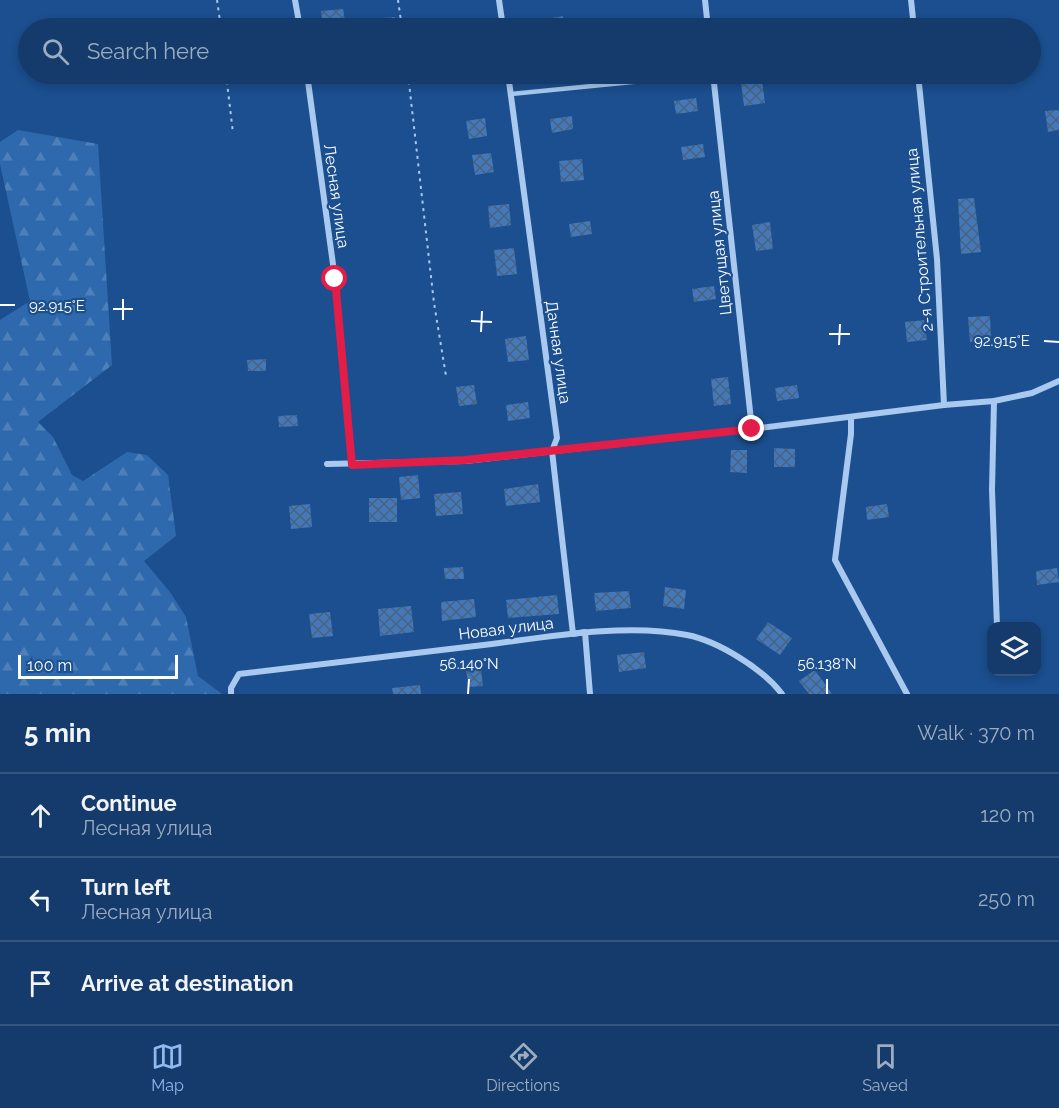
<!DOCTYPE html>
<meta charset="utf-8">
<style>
:root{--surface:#143b6b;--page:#214673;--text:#f1f3f6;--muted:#9dadc1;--line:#33557e;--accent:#90b9f0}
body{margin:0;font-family:Raleway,sans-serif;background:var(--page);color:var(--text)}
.controls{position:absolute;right:18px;bottom:18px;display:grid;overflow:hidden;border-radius:12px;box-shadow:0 3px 9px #0003}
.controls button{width:54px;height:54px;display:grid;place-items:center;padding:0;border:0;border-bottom:2px solid var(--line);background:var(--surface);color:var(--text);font:30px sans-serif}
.scale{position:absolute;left:18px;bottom:15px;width:160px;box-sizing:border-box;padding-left:6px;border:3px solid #fff;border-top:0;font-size:16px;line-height:21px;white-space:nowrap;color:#fff;-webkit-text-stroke:4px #1b4f8f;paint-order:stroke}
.stop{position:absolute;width:18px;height:18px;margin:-14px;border:4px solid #e11d48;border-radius:50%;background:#fff}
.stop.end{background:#e11d48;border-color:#fff;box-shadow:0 2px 6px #0008}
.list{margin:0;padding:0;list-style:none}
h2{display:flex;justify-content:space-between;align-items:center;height:78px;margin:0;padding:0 24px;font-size:26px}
h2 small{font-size:20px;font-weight:400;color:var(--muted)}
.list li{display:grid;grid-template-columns:39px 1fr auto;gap:18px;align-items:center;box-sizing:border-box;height:84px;padding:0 24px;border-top:2px solid var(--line)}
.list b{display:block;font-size:22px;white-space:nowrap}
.list p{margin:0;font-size:20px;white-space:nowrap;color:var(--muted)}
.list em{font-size:20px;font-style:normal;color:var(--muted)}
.icon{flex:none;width:33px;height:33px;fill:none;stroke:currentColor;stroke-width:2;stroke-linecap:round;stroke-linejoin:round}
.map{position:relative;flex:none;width:1059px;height:694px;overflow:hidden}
.search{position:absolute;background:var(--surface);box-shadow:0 3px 9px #0003;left:18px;right:18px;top:18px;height:66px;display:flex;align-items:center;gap:15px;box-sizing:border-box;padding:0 21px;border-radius:33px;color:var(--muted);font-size:22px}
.sheet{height:330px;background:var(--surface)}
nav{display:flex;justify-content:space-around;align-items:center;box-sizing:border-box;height:84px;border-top:2px solid var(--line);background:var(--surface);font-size:16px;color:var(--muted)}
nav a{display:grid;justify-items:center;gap:3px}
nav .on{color:var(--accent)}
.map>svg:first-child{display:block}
</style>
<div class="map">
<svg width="1059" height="694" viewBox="0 0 1059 694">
<defs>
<pattern id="forest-firs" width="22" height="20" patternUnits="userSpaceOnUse" patternTransform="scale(1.5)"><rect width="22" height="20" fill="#2e69ad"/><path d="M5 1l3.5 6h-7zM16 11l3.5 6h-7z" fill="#4d80b9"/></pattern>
<pattern id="building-cross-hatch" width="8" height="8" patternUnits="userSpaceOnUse" patternTransform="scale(1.5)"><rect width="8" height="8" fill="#4478b7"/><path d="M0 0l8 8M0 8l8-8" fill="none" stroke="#486282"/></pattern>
</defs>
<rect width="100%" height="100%" fill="#1b4f8f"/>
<path fill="url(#forest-firs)" d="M18 130 98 144 112 365 38 422 53 437 72 475 83 481 127 452 147 455 168 475 176 536 144 561 170 592 186 617 198 676 222 694H0V320L30 301 0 164V142Z"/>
<g fill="url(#building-cross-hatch)">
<path d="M343 9 346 28H323L321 11Z"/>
<path d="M563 16 564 28H542L541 20Z"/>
<path d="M395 17 396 28H383V18Z"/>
<path d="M762 80 765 103 744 106 741 83Z"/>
<path d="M696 98 698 111 676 114 674 101Z"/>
<path d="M1059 110V130L1048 132 1045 111Z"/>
<path d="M572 116 573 129 552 133 550 119Z"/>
<path d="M485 118 487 136 469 139 466 121Z"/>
<path d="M703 144 705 157 683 160 681 147Z"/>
<path d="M491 153 494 172 475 175 472 155Z"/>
<path d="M582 159 584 180 561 182 559 161Z"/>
<path d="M974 198 981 252 961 254 958 199Z"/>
<path d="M509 204 511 225 490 228 488 206Z"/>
<path d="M590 221 592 234 571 237 569 224Z"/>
<path d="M770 222 773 249 756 251 752 225Z"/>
<path d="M514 248 517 274 497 276 494 250Z"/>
<path d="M714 286 716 299 694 302 692 289Z"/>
<path d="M990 316 991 341 970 342 968 317Z"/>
<path d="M924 320 927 340 907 342 905 322Z"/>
<path d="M526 336 529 360 508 362 505 339Z"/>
<path d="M266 359V371H248L247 360Z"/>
<path d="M728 377 731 404 714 406 711 379Z"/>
<path d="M474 385 477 404 459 406 456 387Z"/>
<path d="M797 385 799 398 777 401 775 388Z"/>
<path d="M528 402 530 418 508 421 506 405Z"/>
<path d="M297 415 298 426 279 427 278 416Z"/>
<path d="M774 448 795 449V467H774Z"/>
<path d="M731 450H747V473L730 472Z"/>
<path d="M418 475 420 498 401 500 399 477Z"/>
<path d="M538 484 540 502 506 506 504 489Z"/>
<path d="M461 492 463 514 436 516 434 494Z"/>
<rect x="369" y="498" width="28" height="24"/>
<path d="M310 504 312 527 291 529 289 506Z"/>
<path d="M887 504 889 517 867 520 866 507Z"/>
<path d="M463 567 464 579H445L444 568Z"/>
<path d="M1057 568 1059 582 1037 585 1036 571Z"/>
<path d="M665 587 686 590 684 609 663 606Z"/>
<path d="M629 591 631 608 596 611 594 593Z"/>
<path d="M557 595 559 614 508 618 506 600Z"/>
<path d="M474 599 476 617 442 621 441 602Z"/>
<path d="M411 606 414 632 380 636 378 609Z"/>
<path d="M330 612 333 636 312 638 309 614Z"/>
<path d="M768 622 792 638 780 655 756 639Z"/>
<path d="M644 652 646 668 619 672 617 655Z"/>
<path d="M481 669 483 686 469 687 466 671Z"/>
<path d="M815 670 832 694H809L799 681Z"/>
<path d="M420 685 421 694H393L392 688Z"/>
</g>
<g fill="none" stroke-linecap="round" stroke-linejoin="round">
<g stroke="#a9c9ee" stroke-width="2" stroke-dasharray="3 4.5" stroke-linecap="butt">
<path d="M217 0 221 28"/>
<path d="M398 0 402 28"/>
<path d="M226 74 233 133"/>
<path d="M408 74 434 303 446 376"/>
</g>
<path stroke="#a9c9ee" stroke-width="4.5" d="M511 94 713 74"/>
<g stroke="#a9c9ee" stroke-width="6">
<path d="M295 0 300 28"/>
<path d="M499 0 503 28"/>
<path d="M705 0 708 28"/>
<path d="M911 0 914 28"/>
<path d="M307 74 335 279 352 465"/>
<path d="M508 74 557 438 552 451 573 634 585 632 590 694"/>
<path d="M713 74 752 429"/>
<path d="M918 74 937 259 944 405"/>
<path d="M994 401 992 490 997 626"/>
<path d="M851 418V434L835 560 907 694"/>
<path d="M327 464 465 461 752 429 944 405 994 401 1032 393 1059 381"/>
<path d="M231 694V688L239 674C323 664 408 654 492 644 552 636 628 623 687 635 718 641 763 669 782 694"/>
</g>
</g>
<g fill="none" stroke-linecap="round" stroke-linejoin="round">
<path stroke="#e11d48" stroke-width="8" d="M335 279 352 465 465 460 752 429"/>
</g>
<path fill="none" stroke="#fff" stroke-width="2" d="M0 305H15M113 309H133M123 320V299M471 321 492 322M481 332 482 311M829 334H850M1044 341 1059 342M839 345 840 324M468 694 469 679M827 694V679"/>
<g text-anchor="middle" stroke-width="4.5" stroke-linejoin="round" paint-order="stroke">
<g font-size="16" fill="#fff" stroke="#1b4f8f">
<text transform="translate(337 196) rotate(82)" y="6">Лесная улица</text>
<text transform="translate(919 240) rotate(-95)" y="6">2-я Строительная улица</text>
<text transform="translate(719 253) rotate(-96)" y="6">Цветущая улица</text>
<text transform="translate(559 352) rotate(82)" y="6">Дачная улица</text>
<text transform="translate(506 628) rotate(-7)" y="6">Новая улица</text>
</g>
</g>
<g font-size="15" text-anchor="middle" fill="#fff" stroke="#1b4f8f" stroke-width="4.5" stroke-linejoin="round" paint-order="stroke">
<text x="57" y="311">92.915°E</text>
<text x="1002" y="346">92.915°E</text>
<text x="469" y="669">56.140°N</text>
<text x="827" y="669">56.138°N</text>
</g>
</svg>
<div class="controls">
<button><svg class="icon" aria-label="layers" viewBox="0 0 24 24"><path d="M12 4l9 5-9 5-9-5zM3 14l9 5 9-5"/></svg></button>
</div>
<div class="scale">100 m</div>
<div class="stop" style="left:335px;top:279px"></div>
<div class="stop end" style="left:752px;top:429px"></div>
<div class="search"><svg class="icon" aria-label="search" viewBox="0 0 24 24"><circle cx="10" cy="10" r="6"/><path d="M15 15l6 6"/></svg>Search here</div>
</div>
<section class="sheet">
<h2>5 min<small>Walk · 370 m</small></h2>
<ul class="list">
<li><svg class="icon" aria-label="ahead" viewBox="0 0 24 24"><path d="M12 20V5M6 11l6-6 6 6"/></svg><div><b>Continue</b><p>Лесная улица</p></div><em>120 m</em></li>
<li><svg class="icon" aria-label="left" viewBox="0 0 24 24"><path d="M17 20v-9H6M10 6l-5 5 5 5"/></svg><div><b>Turn left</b><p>Лесная улица</p></div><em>250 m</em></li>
<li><svg class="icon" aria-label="arrive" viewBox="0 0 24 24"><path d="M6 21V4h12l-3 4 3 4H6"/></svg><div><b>Arrive at destination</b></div></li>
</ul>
</section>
<nav>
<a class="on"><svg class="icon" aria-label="map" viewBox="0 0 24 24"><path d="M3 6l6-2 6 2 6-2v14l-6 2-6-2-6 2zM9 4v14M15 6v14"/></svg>Map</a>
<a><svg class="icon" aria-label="directions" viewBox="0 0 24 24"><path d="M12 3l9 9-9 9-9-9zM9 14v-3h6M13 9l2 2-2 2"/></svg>Directions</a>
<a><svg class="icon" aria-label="saved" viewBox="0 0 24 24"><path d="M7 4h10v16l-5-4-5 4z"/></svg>Saved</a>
</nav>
